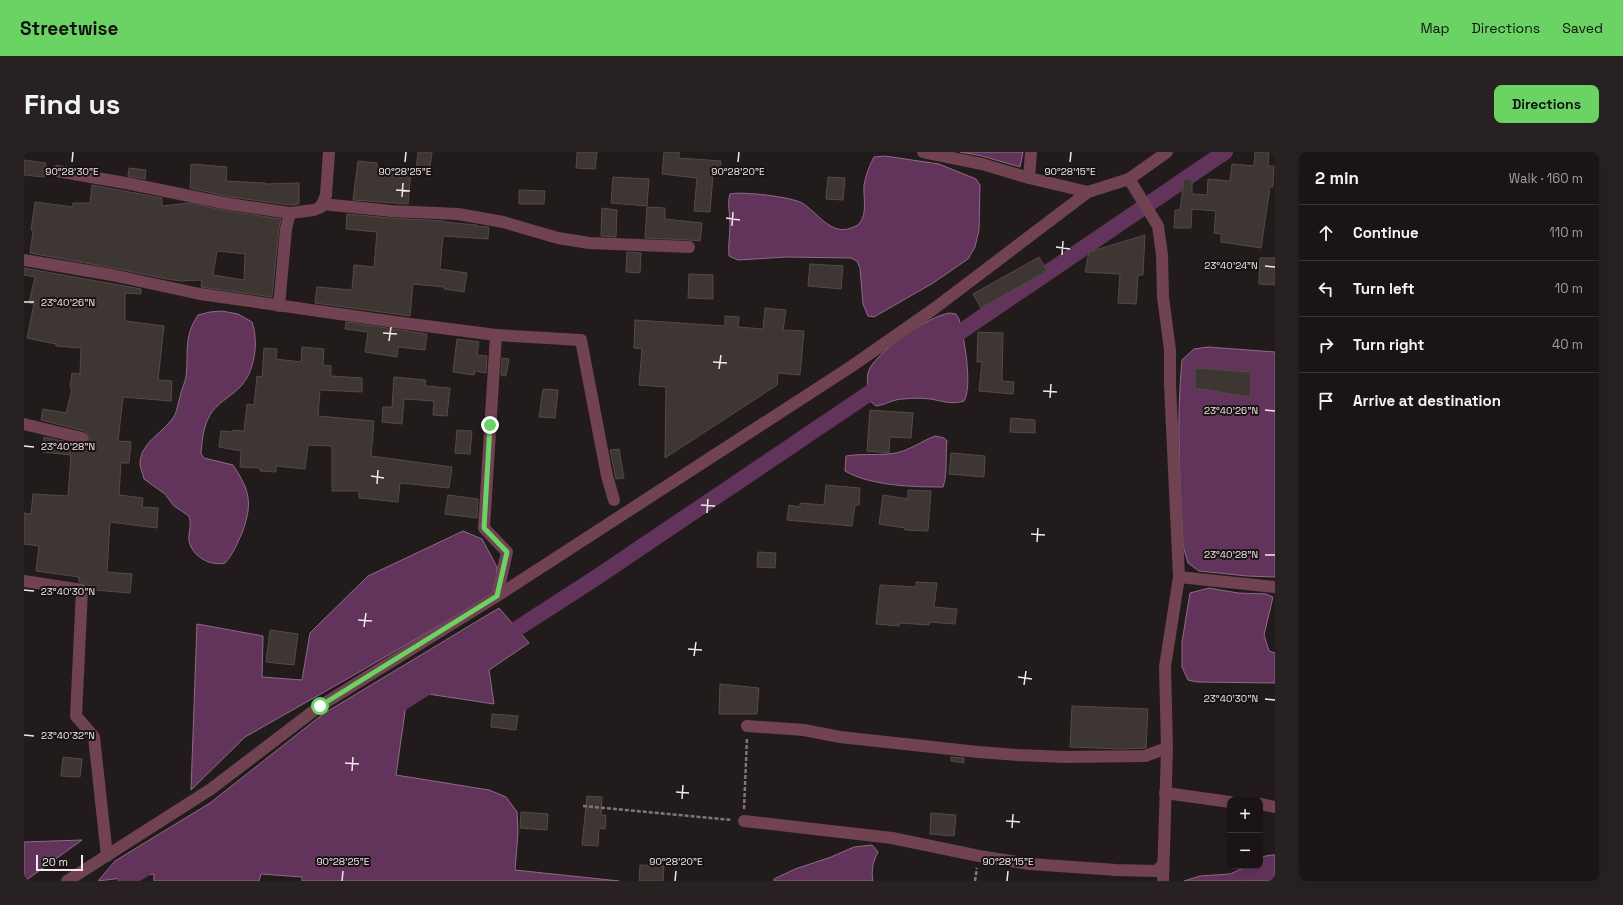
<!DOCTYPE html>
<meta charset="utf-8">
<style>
:root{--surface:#1a1414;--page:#272122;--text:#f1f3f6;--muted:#9f9ea0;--line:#383334;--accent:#6bd363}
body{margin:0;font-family:"Space Grotesk",sans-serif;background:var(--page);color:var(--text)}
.controls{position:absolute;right:12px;bottom:12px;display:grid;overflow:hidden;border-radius:8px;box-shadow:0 4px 16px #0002}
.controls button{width:36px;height:36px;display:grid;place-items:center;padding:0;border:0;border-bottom:1px solid var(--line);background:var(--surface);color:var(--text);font:20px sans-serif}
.scale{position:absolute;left:12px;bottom:10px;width:47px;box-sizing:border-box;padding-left:4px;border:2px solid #f0eaea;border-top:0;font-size:11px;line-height:14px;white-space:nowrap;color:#f0eaea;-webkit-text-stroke:3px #191212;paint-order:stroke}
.stop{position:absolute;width:12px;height:12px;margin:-9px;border:3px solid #6bd363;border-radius:50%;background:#fff}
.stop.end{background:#6bd363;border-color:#fff;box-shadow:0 1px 4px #0008}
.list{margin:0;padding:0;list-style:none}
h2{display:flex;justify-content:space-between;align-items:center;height:52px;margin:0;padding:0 16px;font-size:17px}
h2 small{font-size:13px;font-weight:400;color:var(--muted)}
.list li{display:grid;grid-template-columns:26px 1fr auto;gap:12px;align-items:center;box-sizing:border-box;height:56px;padding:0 16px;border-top:1px solid var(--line)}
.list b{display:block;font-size:15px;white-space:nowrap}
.list em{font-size:13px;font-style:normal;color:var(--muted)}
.icon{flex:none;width:22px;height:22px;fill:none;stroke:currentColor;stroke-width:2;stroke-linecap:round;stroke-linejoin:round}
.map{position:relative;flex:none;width:1251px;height:729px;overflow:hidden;border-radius:8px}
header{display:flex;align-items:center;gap:24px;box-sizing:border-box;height:56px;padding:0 20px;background:var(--accent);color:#111}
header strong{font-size:19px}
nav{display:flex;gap:22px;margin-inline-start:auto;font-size:14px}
.intro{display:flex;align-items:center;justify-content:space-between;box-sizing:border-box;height:96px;padding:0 24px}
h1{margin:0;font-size:28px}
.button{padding:10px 18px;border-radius:8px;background:var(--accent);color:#111;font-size:14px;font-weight:700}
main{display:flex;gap:24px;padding:0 24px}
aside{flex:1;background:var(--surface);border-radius:8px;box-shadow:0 4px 16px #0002}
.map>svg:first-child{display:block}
</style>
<header>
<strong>Streetwise</strong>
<nav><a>Map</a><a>Directions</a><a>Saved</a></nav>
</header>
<div class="intro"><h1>Find us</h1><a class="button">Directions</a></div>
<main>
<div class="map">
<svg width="1251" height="729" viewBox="0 0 1251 729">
<rect width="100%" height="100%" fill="#221b1b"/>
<g fill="#63345b" stroke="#8d6b86">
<path d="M936 0H999L996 15 958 4Z"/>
<path d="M861 4 915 12 952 27 956 33 955 78 951 95 944 107 909 131 850 165 844 164 839 152 836 116 833 109 827 106 762 105 714 108 705 104C704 93 706 83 706 72 706 61 703 52 706 42 717 39 768 45 778 51 793 60 807 84 827 76 829 75 833 74 835 72 844 61 839 46 840 33 842 23 845 14 850 5Z"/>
<path d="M198 159 214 162 228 170C235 190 231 221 215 236 205 246 193 251 186 263 179 275 178 289 177 302L180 306 209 313C226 339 229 351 218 381 213 392 209 402 201 411 197 412 193 412 189 411 176 409 163 396 165 383 166 375 167 372 165 364L150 354 141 342 120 327C119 322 116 316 116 312 116 290 141 280 151 263 153 258 154 251 156 245 157 238 161 231 162 225 165 199 159 186 174 163L186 160Z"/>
<path d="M926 161 932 162 935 167C940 185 949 234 940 249 928 253 918 249 907 247 898 246 887 246 879 247 869 247 862 253 852 254L846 249C845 240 842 230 844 221 849 201 906 163 926 161Z"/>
<path d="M1184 195 1251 200V425L1223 424 1175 419 1164 411 1159 394C1156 332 1152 270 1158 208L1170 197Z"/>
<path d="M911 284 920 286 923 289C921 304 924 321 919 335 889 335 847 334 821 319L822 304C840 301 856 304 872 301 886 298 898 289 911 284Z"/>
<path d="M439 379 458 387 473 415 471 441 330 523 221 585 167 638 173 472 239 484 238 525 278 528 286 481 344 424Z"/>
<path d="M1185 436 1214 441 1242 442 1249 445 1240 483 1245 499 1251 501V531L1173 530 1164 528 1158 515V490L1166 441Z"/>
<path d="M475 456 505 491 465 518 470 552 384 539 372 623 465 638 482 645 493 660 494 680 491 718 595 729H278V725L237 722 235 729H130V722L74 729 91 709 186 651 299 562Z"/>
<path d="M58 688 1 729H0V690Z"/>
<path d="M848 693 854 700C849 710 847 717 849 729H750V727L771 717 807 705 830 695Z"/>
<path d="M1248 703H1251V729H1160L1176 724 1206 722 1224 714H1236V705Z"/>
</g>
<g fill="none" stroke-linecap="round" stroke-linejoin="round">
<g stroke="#63345b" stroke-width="16">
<path d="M920 191 1201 0"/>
<path d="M474 489 570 427 862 230"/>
<path d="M365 559 411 530"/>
<path d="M101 729 125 714"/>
</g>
</g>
<g fill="#3d3633" stroke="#524b48" fill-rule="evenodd">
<path d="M394 0H408L405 21 392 19Z"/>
<path d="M553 0H573L571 17 552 16Z"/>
<path d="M640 0H655V6L697 9 696 23H689L686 60 670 59 673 26 638 22Z"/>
<path d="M1231 0H1245L1244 14H1250L1249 35H1246L1237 96 1197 90V82L1190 81 1192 59 1168 57 1167 76H1150L1151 58H1156L1160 27 1168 28V42L1183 43 1184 27 1206 29 1208 12 1230 14Z"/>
<path d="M0 8 22 11 20 25 0 23Z"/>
<path d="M334 9 353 11V15L387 18 384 52 329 48Z"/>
<path d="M167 12 203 15 202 29 241 31V32L275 31V52L266 53 206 45 166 36Z"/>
<path d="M105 16 122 18 121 27 104 24Z"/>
<path d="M589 25 625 27 623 54 587 51Z"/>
<path d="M804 25 821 26 819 48 802 47Z"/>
<path d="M68 33 138 46V54L165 51 204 59 257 67 255 76 248 145 177 135 178 128 157 129 143 127 89 116 6 101 9 79 7 78 11 50 49 55V51H66ZM193 99 221 102 220 128 189 123Z"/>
<path d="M495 38 521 39 520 52H495Z"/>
<path d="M623 55 641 56V67L678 71 676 89 665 88 621 86Z"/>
<path d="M578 56 593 58 592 85 577 84Z"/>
<path d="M323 62 367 66 420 69V70L453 73V74L465 75 464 87 419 84 416 117 443 121 440 140 420 137V135L389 132 386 164 291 151 293 135 328 138 330 113 350 115 353 80 322 77Z"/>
<path d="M1121 83 1119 123H1114L1112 152 1094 151 1096 122 1061 120 1065 100Z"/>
<path d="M603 100 617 101 616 121 602 120Z"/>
<path d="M1015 105 1023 119 957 156 949 142Z"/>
<path d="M1236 106H1251V133L1235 132Z"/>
<path d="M786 112 819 114 817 137 784 134Z"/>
<path d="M0 116 117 137V142L101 141V169L140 174 134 228 148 229 147 249 99 245 94 289 107 290 105 311H97L95 343 119 346 118 355 134 356 133 376 86 370 83 420 108 422 106 441 70 438V434H64L62 432 55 430V425L12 419 15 394 0 392V361L7 362 9 342 44 344 47 303 19 300 20 285 57 293 63 291 65 287 63 281 60 279 17 268 19 257 42 261 48 237 46 236 48 221 56 222 57 196 32 194V192L3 186 10 152 5 151 11 125 0 123Z"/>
<path d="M665 122 689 123V147L664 146Z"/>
<path d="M741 156 762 158 759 178 780 179 776 223 754 221 753 233 641 306 642 235 615 233 618 197 610 196 611 168 701 174V164L715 165 714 175 739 177Z"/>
<path d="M322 170 403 182 401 198 374 195 373 205 341 200 344 180 321 177Z"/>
<path d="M954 180 979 181 978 229 990 230 989 242 955 239 958 210H953Z"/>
<path d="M433 187 455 190 453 203 463 204 462 221 451 219 450 223 429 220Z"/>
<path d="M278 195 300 197 299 213 307 214V224L338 226V240L296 238 294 264 350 269 347 304 428 315 425 336 376 331 374 350 335 346V339H308V294L284 293 281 317 252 314V320L236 319V316L216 315 217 299 195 295 197 279 209 280V278L220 279 223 252 230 253 233 224 238 225 240 196 253 197 252 207 277 210Z"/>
<path d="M478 206 485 207 482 224 477 223Z"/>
<path d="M1171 216 1227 220 1226 245 1171 236Z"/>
<path d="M370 225 402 228 401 234 426 236 423 264 409 263 410 249 380 247 378 272 358 270 359 255H368Z"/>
<path d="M519 237 534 238 531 266 515 265Z"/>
<path d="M846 258 889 261 887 286 866 285 865 301 843 299Z"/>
<path d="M987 266 1011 268V281L986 280Z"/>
<path d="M433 278 448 279 446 302 431 301Z"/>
<path d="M595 297 600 326 592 327 586 298Z"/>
<path d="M927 301 961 304 960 325 925 322Z"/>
<path d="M802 333 836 336 835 353H831L828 374 763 368 765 353 776 355V351L800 353Z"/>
<path d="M884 338 907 339 904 379 881 378V376L855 372 859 343 884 347Z"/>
<path d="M424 343 454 347 453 366 421 362Z"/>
<path d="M734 400 752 401 751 416 733 415Z"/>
<path d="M892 430 913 431 910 455 933 457 931 472 905 470V473L876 471 875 474 852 472 856 433 892 435Z"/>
<path d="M246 478 274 482 270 513 242 510Z"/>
<path d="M696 532 735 536 733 562H695Z"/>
<path d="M1048 554 1124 557 1122 596 1096 597 1046 595Z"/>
<path d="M468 562 494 564 492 578 467 575Z"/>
<path d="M39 605 58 607 56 625 37 624Z"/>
<path d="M927 605 940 606V611L927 609Z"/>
<path d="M563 644 578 645 577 663H582L581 677 575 676 574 694 558 693Z"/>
<path d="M497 660 524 662 523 678 496 676Z"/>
<path d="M907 661 932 663 930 684 906 682Z"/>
<path d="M616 713 640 714 639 729H615Z"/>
</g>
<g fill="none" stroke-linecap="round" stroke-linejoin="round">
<g stroke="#7d7777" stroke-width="2.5" stroke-dasharray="4 2" stroke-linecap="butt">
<path d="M559 654 708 668"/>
<path d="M720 657 723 586"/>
<path d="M951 729 953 716"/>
</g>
<g stroke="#704252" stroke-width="12">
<path d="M899 0 958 12 1005 26 1064 40"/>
<path d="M33 19 107 32 205 52 266 61"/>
<path d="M1005 26 1007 0"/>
<path d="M1105 27 1134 74 1138 103 1139 145 1146 198V232L1155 425 1141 515 1143 596 1139 729"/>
<path d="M298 52 368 59 434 62 479 70 534 86 565 91 665 95"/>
<path d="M0 108 88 123 176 142 371 170 472 183 460 376 483 400 473 444"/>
<path d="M255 154 262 77 266 61 290 58 297 55 302 43 305 0"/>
<path d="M472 183 557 188 583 324 590 348"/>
<path d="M0 272 58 286"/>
<path d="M1155 425 1251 435"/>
<path d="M0 429 58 438 52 564 70 585 83 704"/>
<path d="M723 574 780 578 816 585 954 600 994 603 1040 605 1121 604 1143 596"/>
<path d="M1141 641 1206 650"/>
<path d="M1236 652 1251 655"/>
<path d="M720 669 868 686 955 704 1006 712 1092 718 1133 719 1139 712"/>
<path d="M43 729 187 637 296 554 473 444 828 214 911 156 1064 40 1105 27 1143 0"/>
</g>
</g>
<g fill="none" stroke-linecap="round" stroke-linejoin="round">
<path stroke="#6bd363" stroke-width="5" d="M296 554 473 444 483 400 460 376 466 273"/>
</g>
<path fill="none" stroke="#f0eaea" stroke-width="1.5" d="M48 10 49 0M381 10 382 0M714 10 715 0M1046 10 1047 0M372 38 386 39M378 45 379 31M702 66 716 68M708 74 709 60M1032 95 1046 97M1038 103 1039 89M1241 114 1251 115M0 150H10M359 181 373 182M365 189 367 175M689 210 703 211M695 217 697 203M1019 239 1033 240M1026 246 1027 232M1241 258 1251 259M0 294 10 295M347 324 360 326M353 332 354 318M677 353 691 354M683 361 684 347M1007 382 1021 383M1013 390 1014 376M1241 403H1251M0 438 10 439M334 468 348 469M340 475 342 461M664 497 678 498M670 504 672 490M994 525 1008 527M1000 533 1002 519M1241 547 1251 548M0 583 10 584M321 611 335 612M328 619 329 605M652 640 665 641M658 647 659 633M982 669 996 670M988 676 989 662M318 729 319 719M651 729 652 719M983 729 984 719"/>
<g font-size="10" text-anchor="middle" fill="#f0eaea" stroke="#191212" stroke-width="4" stroke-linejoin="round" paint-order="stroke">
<text x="48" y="23">90°28'30"E</text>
<text x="381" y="23">90°28'25"E</text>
<text x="714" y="23">90°28'20"E</text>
<text x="1046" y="23">90°28'15"E</text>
<text x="1207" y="117">23°40'24"N</text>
<text x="44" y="154">23°40'26"N</text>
<text x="1207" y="262">23°40'26"N</text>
<text x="44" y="298">23°40'28"N</text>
<text x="1207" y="406">23°40'28"N</text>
<text x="44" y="443">23°40'30"N</text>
<text x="1207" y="550">23°40'30"N</text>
<text x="44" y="587">23°40'32"N</text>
<text x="319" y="713">90°28'25"E</text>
<text x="652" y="713">90°28'20"E</text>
<text x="984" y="713">90°28'15"E</text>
</g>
</svg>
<div class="controls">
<button>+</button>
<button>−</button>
</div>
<div class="scale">20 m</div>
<div class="stop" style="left:296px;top:554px"></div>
<div class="stop end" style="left:466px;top:273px"></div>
</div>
<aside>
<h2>2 min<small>Walk · 160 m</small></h2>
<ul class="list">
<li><svg class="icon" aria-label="ahead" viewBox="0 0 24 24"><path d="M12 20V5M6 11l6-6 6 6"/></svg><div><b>Continue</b></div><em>110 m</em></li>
<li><svg class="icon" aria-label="left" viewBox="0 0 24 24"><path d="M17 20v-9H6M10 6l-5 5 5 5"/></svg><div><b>Turn left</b></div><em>10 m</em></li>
<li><svg class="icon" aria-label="right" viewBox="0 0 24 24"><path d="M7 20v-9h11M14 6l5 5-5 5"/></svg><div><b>Turn right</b></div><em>40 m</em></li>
<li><svg class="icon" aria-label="arrive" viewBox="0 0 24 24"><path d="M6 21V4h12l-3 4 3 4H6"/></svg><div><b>Arrive at destination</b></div></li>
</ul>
</aside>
</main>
